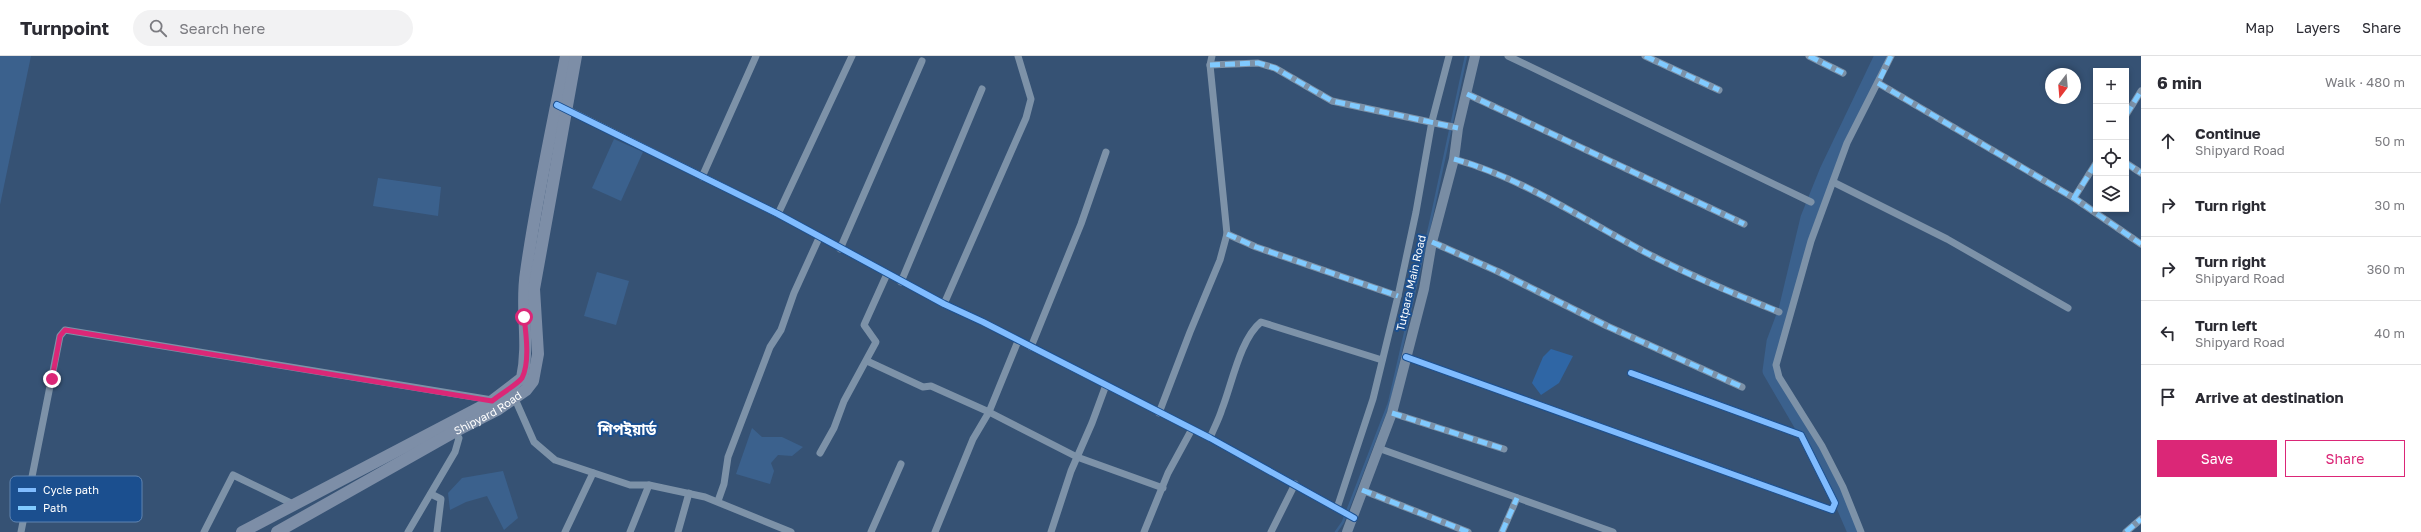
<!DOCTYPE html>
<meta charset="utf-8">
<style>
:root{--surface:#fff;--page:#f2f2f3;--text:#2b2b33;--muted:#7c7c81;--line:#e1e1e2;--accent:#db2777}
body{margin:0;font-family:"Golos Text","Noto Sans Bengali",sans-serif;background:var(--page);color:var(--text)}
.controls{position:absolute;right:12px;top:12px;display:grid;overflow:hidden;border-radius:0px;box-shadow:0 2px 6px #0003}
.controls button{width:36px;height:36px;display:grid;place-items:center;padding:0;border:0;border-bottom:1px solid var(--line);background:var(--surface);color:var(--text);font:20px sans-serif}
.compass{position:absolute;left:2045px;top:12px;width:36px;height:36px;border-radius:50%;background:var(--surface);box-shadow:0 2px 6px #0003;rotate:196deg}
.stop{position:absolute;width:12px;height:12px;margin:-9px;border:3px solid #db2777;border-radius:50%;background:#fff}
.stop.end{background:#db2777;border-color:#fff;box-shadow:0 1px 4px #0008}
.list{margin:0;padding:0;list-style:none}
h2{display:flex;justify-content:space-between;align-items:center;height:52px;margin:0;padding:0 16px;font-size:17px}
h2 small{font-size:13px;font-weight:400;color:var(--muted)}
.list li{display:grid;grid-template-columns:26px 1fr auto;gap:12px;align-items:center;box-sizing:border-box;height:64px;padding:0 16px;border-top:1px solid var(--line)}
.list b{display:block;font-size:15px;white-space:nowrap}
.list p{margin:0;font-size:13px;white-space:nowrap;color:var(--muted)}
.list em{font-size:13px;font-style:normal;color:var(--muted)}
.actions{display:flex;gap:8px;padding:12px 16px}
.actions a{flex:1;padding:9px 0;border:1px solid var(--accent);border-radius:0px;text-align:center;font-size:14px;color:var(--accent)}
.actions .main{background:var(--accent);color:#fff}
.icon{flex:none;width:22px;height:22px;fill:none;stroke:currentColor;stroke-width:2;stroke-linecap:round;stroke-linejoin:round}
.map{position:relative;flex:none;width:2141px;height:476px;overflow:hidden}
header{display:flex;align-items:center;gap:24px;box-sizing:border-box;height:56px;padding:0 20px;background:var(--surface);border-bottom:1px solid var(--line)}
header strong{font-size:19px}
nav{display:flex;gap:22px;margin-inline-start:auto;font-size:14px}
.search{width:280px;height:36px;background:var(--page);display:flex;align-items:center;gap:10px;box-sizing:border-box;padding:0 14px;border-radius:22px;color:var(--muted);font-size:15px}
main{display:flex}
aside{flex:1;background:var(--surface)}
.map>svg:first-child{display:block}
</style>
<header>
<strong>Turnpoint</strong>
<div class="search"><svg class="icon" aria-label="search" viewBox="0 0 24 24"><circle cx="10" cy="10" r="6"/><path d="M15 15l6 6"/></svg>Search here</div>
<nav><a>Map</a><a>Layers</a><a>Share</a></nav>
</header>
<main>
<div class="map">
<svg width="2141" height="476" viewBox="0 0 2141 476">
<rect width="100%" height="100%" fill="#365274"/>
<path fill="#2f66a5" d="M1551 293 1573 300 1559 327 1541 339 1532 327 1543 301Z"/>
<g fill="#3b618d">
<path d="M0 0H31L0 149Z"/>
<path d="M614 83 643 96 621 145 592 132Z"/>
<path d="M378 122 441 131 438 160 373 150Z"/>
<path d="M597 216 629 225 616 269 584 260Z"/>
<path d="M752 372 762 381H782L803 391 792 400 778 399 771 407 774 415 770 428 736 418Z"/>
<path d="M503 415 518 462 504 474 487 440 466 446 450 454 448 437 462 422Z"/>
</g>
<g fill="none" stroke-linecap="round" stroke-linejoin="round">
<path stroke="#3b618d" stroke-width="2.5" d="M1336 476 1343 466 1389 347 1431 164 1466 0"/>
<path stroke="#3b618d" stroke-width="15" d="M1855 476 1842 446 1815 392 1770 315 1774 286 1786 254 1808 162 1827 115 1882 0"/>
<g stroke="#7d92a8" stroke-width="7">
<path d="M1508 0 1811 146"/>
<path d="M1645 0 1719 34"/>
<path d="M1809 0 1843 17"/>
<path d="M1210 9 1258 7 1275 12 1332 45 1458 72"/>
<path d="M1878 27 2074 142 2141 188"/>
<path d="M1467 38 1744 168"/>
<path d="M564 52 778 158 944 248 983 266 1210 382 1354 462"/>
<path d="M2126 59 2141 35"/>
<path d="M1454 103C1522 122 1579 161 1641 194 1686 218 1732 237 1779 256"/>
<path d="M2126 107 2141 117"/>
<path d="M702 121 756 0"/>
<path d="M1833 126 1947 183 2068 252"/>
<path d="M2074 142 2096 107"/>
<path d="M778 158 852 0"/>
<path d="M1227 178 1256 191 1398 240"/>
<path d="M1432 186 1499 216 1607 270 1742 331"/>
<path d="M840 193 922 5"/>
<path d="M901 226 982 33"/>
<path d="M944 248 1026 62 1031 43 1018 0"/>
<path d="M1031 291 1081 168 1106 96"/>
<path d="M1406 301 1832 454 1835 447 1801 379 1631 317"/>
<path d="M867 305 923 331 931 330 989 356 1077 401 1163 432"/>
<path d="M515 343 534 386 555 404 630 429H649L705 441 791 476"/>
<path d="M1159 357 1190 276 1220 204 1227 178 1210 9 1212 0"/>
<path d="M1392 357 1504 393"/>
<path d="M1210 382C1214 372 1219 363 1222 353 1232 328 1240 283 1261 266L1382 304"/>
<path d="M1378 392 1613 476"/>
<path d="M820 397 834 372 844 345 876 286 864 269 887 218"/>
<path d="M1362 434 1468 476"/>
<path d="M431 438 441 443 437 476"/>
<path d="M718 445 724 428 728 401 770 291 781 274 794 237 819 182"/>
<path d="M1337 452 1373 343 1398 240 1416 156 1432 65 1449 0"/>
<path d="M21 476 60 280 65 274 492 344"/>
<path d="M204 476 233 419 295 449"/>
<path d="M408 476 455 396 459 382 454 376"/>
<path d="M565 476 593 417"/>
<path d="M630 476 649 429"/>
<path d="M678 476 689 437"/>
<path d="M871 476 901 408"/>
<path d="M935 476 973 383 989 356 1018 285"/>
<path d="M1051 476 1071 415 1092 367 1106 329"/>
<path d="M1144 476 1168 417 1192 373"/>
<path d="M1271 476 1295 428"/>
<path d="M1502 476 1517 442"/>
<path d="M1861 476 1843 431 1822 390 1779 321 1776 309 1811 185 1847 87 1891 0"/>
<path d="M2126 476 2141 463"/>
</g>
<path stroke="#798da4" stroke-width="10" d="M1347 476 1392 357 1424 233 1432 186 1454 103 1458 72 1475 0"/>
<g stroke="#7d8ea7" stroke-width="12">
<path d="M242 476 492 345 522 322C530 285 520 253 526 216 536 144 552 72 566 0"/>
<path id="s1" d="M277 476 454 376 497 354 526 334 533 325 538 298 534 233 576 0"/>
</g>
<g stroke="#80caff" stroke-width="5" stroke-dasharray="10 5" stroke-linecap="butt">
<path d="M1645 0 1719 34"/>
<path d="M1809 0 1843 17"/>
<path d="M1891 0 1878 27 2074 142 2141 188"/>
<path d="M1210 9 1258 7 1275 12 1332 45 1458 72"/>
<path d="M1467 38 1744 168"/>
<path d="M2126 59 2141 35"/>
<path d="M1454 103C1522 122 1579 161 1641 194 1686 218 1732 237 1779 256"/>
<path d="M2126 107 2141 117"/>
<path d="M2074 142 2096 107"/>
<path d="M1227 178 1256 191 1398 240"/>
<path d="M1432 186 1499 216 1607 270 1742 331"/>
<path d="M1392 357 1504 393"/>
<path d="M1362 434 1468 476"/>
<path d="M1502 476 1517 442"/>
<path d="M2126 476 2141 463"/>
</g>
<g stroke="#1b4f8f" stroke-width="8">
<g id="cycleway">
<path d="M557 49 778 158 944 248 983 266 1210 382 1354 462"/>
<path d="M1406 301 1832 454 1835 447 1801 379 1631 317"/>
</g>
</g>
<use href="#cycleway" stroke="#80bcff" stroke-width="6"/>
</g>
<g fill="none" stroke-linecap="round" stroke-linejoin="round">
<path stroke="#db2777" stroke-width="5" d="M52 323 60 280 65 274 492 345C499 339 518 328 522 322 530 307 526 277 524 261"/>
</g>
<g text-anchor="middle" stroke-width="4" stroke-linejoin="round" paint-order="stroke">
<g font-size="11" fill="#fff" stroke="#1b4f8f">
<text transform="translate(1411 227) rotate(-77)" y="4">Tutpara Main Road</text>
<text dy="4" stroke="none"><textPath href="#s1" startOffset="242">Shipyard Road</textPath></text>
</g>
<g font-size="15" font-weight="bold" fill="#fff" stroke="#1b4f8f">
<text x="627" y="379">শিপইয়ার্ড</text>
</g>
</g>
<rect x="10" y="420" width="132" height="46" rx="6" fill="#1b4f8f" stroke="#5f84b1" stroke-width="1"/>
<rect x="18" y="432" width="18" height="4" fill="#80bcff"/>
<rect x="18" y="450" width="18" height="4" fill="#80caff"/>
<g font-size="11" fill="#fff">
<text x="43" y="438">Cycle path</text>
<text x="43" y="456">Path</text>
</g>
</svg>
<div class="controls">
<button>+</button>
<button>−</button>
<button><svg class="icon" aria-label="locate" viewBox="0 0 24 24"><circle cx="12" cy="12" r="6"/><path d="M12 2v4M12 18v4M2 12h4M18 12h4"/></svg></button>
<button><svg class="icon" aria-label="layers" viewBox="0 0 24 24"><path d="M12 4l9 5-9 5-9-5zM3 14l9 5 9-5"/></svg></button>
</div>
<svg class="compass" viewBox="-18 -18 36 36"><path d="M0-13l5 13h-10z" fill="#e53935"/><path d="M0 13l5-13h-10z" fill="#7c7c81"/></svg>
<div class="stop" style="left:524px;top:261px"></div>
<div class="stop end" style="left:52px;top:323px"></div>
</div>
<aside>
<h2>6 min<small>Walk · 480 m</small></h2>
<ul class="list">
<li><svg class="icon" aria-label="ahead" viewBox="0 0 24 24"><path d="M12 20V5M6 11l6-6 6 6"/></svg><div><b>Continue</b><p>Shipyard Road</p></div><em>50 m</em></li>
<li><svg class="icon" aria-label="right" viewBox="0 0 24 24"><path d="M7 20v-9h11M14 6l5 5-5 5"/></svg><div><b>Turn right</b></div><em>30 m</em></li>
<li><svg class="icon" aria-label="right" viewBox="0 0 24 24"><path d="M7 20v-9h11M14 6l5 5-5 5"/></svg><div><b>Turn right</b><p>Shipyard Road</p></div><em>360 m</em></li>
<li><svg class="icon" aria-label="left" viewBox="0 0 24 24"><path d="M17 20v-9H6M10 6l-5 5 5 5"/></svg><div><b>Turn left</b><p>Shipyard Road</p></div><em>40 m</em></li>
<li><svg class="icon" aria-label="arrive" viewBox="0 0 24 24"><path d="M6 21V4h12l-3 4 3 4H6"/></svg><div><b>Arrive at destination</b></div></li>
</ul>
<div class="actions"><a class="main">Save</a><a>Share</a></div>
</aside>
</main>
